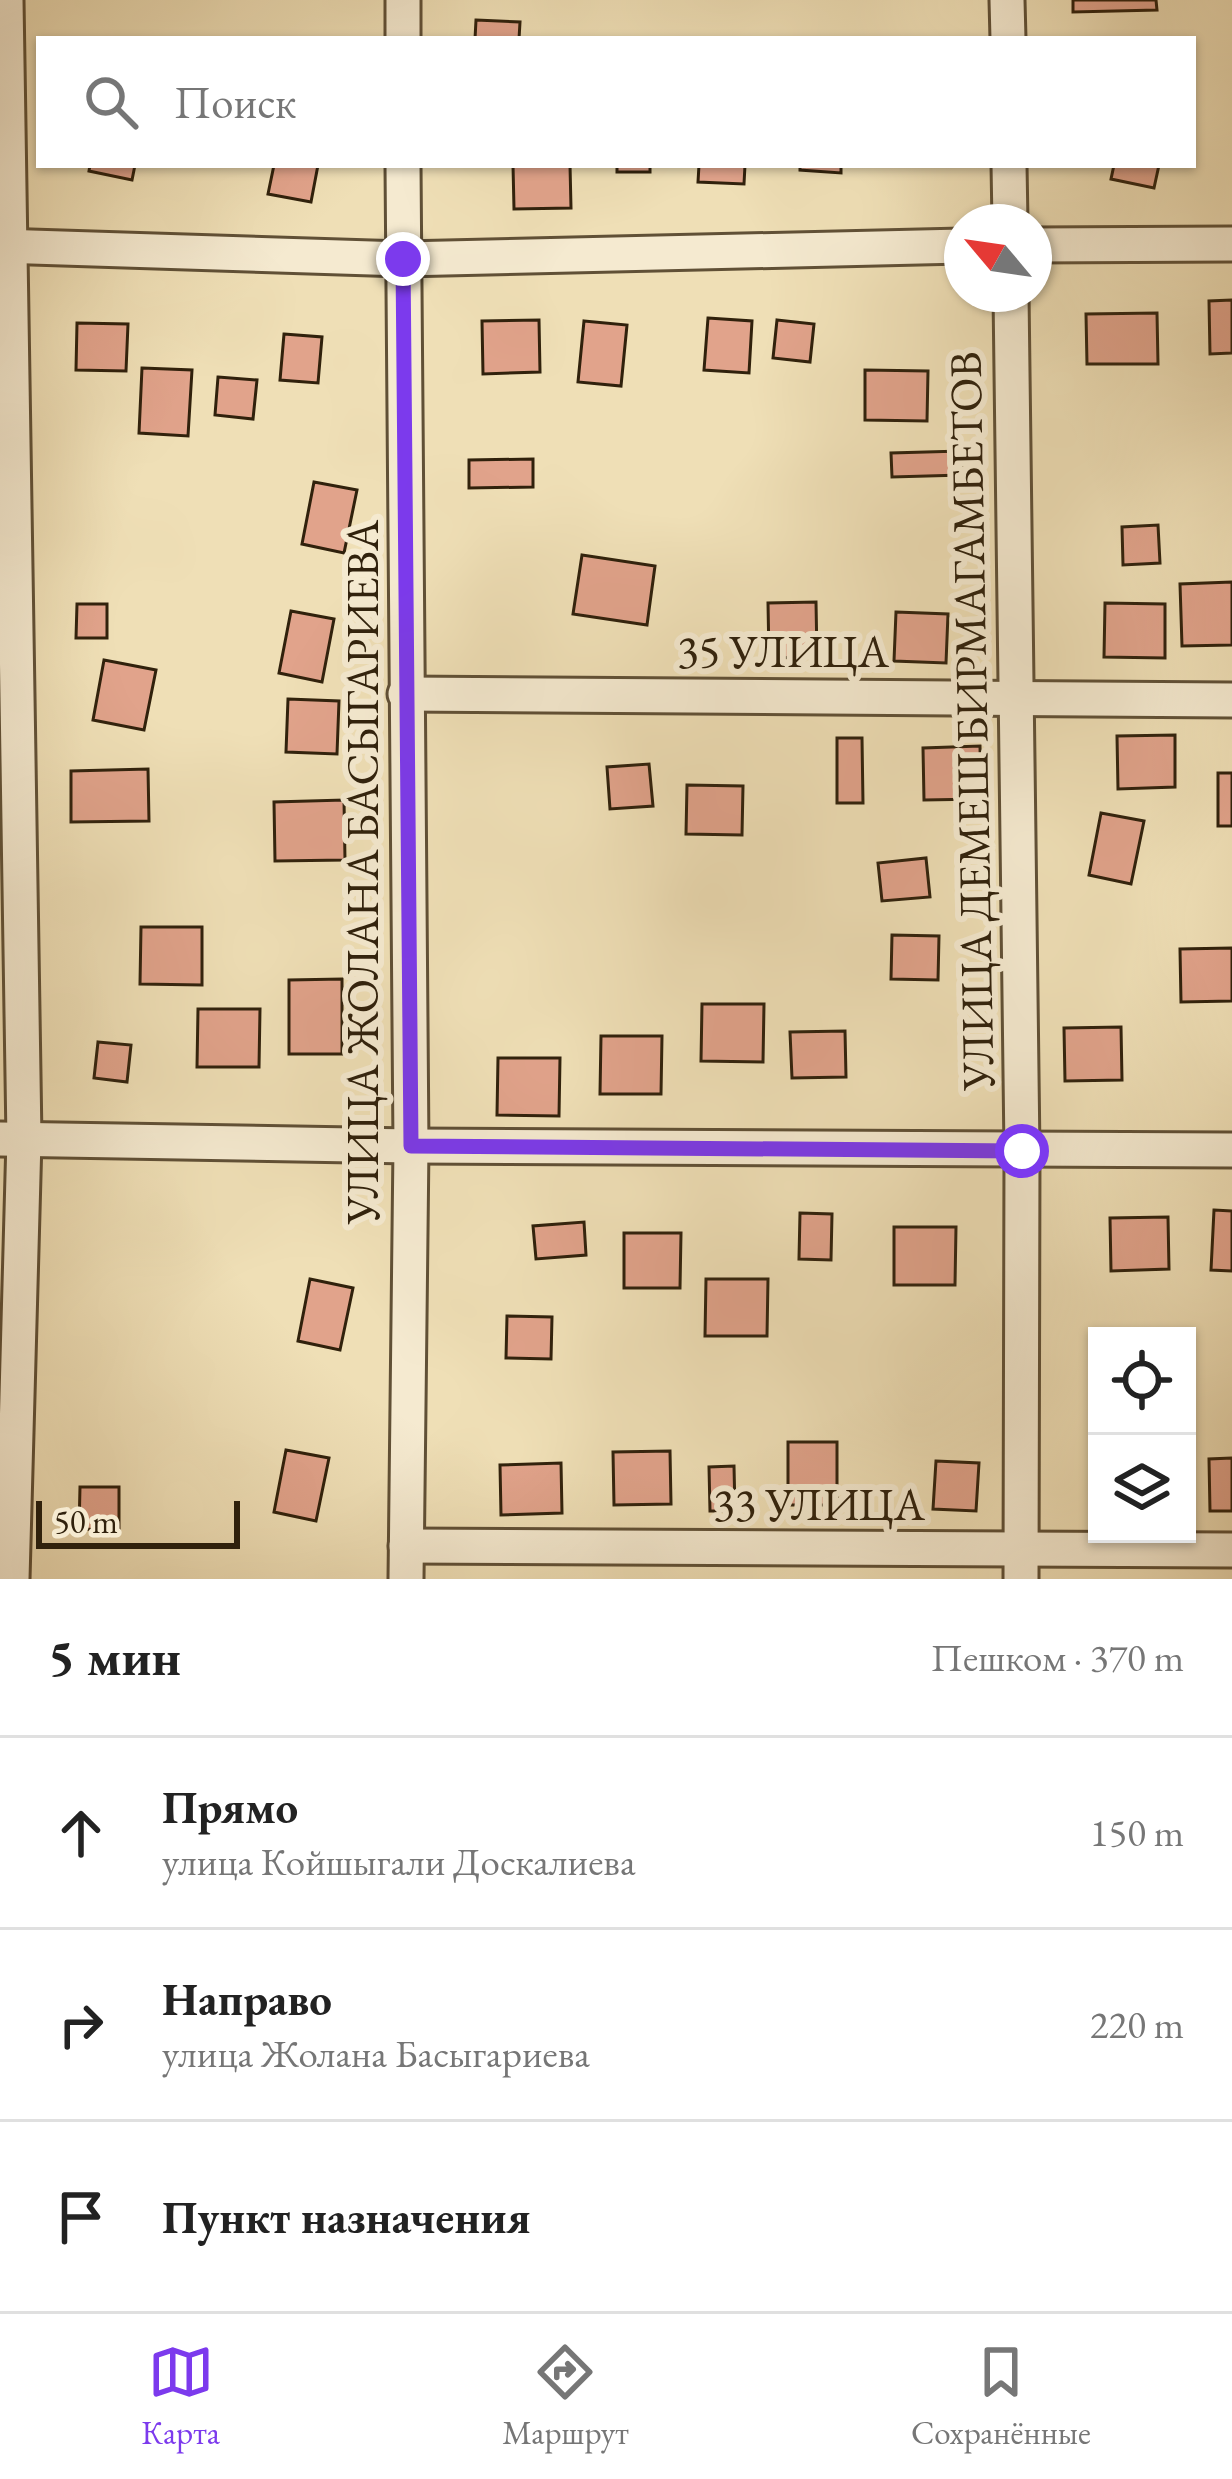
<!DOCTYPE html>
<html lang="ru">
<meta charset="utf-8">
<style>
:root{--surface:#fff;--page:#f6f6f6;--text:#222;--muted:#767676;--line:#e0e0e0;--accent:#7c3aed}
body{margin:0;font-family:"EB Garamond",serif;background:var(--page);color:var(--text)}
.controls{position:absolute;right:36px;bottom:36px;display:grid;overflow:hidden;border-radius:0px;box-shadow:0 3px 9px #0004}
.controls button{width:108px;height:108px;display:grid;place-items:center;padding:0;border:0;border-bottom:3px solid var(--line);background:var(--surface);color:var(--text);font:60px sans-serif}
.compass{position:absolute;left:944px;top:204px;width:108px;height:108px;border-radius:50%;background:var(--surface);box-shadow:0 3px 9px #0004;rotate:299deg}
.scale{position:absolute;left:36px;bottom:30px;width:204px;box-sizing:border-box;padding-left:12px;border:6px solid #30210c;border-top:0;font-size:33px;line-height:42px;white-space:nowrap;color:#30210c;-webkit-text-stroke:9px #f5ead0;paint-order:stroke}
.stop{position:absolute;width:36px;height:36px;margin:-27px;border:9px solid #7c3aed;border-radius:50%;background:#fff}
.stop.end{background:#7c3aed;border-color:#fff;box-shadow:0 3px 12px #0008}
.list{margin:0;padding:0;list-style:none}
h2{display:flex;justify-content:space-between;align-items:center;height:156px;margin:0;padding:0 48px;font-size:51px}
h2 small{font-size:39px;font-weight:400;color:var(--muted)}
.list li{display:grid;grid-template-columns:78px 1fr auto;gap:36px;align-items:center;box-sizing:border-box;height:192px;padding:0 48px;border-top:3px solid var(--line)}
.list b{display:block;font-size:45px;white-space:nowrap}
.list p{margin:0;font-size:39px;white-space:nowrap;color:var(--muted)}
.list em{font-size:39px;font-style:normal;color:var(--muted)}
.icon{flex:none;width:66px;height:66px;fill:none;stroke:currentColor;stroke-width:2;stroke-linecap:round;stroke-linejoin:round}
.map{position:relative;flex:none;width:1232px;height:1579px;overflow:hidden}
.search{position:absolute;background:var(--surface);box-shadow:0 3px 9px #0004;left:36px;right:36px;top:36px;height:132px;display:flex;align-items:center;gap:30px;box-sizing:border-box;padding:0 42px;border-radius:0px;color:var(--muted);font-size:45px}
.sheet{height:732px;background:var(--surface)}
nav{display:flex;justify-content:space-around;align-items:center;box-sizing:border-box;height:168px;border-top:3px solid var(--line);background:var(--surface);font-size:33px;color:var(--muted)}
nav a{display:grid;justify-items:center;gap:6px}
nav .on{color:var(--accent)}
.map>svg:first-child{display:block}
</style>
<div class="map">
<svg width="1232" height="1579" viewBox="0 0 1232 1579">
<rect width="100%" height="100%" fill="#efdfb6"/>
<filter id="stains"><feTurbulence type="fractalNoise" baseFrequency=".00167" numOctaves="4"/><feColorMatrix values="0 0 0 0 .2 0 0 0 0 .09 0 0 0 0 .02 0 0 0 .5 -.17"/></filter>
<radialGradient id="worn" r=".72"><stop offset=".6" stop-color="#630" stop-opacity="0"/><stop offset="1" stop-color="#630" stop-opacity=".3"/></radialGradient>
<g fill="#e1a38b" stroke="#30210c" stroke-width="3">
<path d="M1073 0H1156L1157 10 1073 12Z"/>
<path d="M476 20 520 22 519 39H475Z"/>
<path d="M90 165H135L132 180 89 171Z"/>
<path d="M274 165H318L311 202 268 194Z"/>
<path d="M513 165H570L571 208 514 209Z"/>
<rect x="617" y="165" width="33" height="7"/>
<path d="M699 165H745L744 184 698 182Z"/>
<path d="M800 165H841V173L800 170Z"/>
<path d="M1114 165H1159L1154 188 1111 179Z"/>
<path d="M1232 300V353L1210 354 1209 301Z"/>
<path d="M1157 313 1158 364H1087L1086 314Z"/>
<path d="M708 318 752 321 749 373 704 370Z"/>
<path d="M539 320 540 372 483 374 482 321Z"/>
<path d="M777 320 814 324 810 362 773 358Z"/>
<path d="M584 321 627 325 621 386 578 382Z"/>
<path d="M77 323 128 324 126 371 76 370Z"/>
<path d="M284 334 322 337 318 383 280 380Z"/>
<path d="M142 368 192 370 188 436 139 433Z"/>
<path d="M865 370 928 371 927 421 865 420Z"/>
<path d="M218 377 257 380 253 419 215 415Z"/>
<path d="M961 451 962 475 892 477 891 453Z"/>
<path d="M533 459V487L469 488V460Z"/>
<path d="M314 482 357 490 344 553 302 544Z"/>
<path d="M1158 525 1160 563 1123 565 1122 527Z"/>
<path d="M582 555 655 566 647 625 573 614Z"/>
<path d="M1232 582V645L1182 646 1180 584Z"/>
<path d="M816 602 817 657 769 658 768 603Z"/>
<path d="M1105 603 1165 604V658L1104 657Z"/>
<path d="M77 604H107V638H76Z"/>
<path d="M291 611 334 619 322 682 279 673Z"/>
<path d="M896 612 948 614 946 663 894 661Z"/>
<path d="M104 660 156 670 144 730 93 720Z"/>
<path d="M288 699 339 701 337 754 286 752Z"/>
<path d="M1175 735V787L1118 789 1117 736Z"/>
<path d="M837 738H862L863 803H837Z"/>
<path d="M980 746 981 799 924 800 923 748Z"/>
<path d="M649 764 653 806 610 809 607 767Z"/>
<path d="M148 769 149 821 71 822V771Z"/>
<rect x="1218" y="773" width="14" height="53"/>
<path d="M687 785 743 786 742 835 686 834Z"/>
<path d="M344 800 345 860 275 861 274 802Z"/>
<path d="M1101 813 1144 821 1131 884 1089 875Z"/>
<path d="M926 858 930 897 882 901 878 863Z"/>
<path d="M141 927H202V985L140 984Z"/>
<path d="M892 935 939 936 938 980 891 979Z"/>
<path d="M1232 948V1001L1181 1002 1180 949Z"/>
<path d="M342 979V1054H289V980Z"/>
<path d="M702 1004H764L763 1062 701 1061Z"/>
<path d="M198 1009H260L259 1067H197Z"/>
<path d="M1121 1027 1122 1080 1065 1081 1064 1028Z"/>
<path d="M845 1031 846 1077 792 1078 790 1032Z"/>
<path d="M601 1036H662L661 1094H600Z"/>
<path d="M98 1042 131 1045 127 1082 94 1078Z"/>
<path d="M498 1058H560L559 1116 497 1115Z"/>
<path d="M1214 1210 1232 1211V1271L1211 1270Z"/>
<path d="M800 1213 832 1214 831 1260 799 1259Z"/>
<path d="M1168 1217 1169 1269 1111 1271 1110 1218Z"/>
<path d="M584 1222 586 1255 536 1259 533 1226Z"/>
<path d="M894 1227H956L955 1285H894Z"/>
<path d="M624 1233H681L680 1288H624Z"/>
<path d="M310 1279 353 1288 340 1350 298 1341Z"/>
<path d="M706 1279H768L767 1336H705Z"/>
<path d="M507 1316 552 1317 551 1359 506 1358Z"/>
<path d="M1093 1378H1097V1432H1092Z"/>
<rect x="788" y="1442" width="49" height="63"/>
<path d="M286 1450 329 1458 316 1521 274 1512Z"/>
<path d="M670 1451 671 1504 614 1505 613 1452Z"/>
<path d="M1232 1458V1511H1210L1209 1459Z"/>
<path d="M936 1461 979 1463 976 1511 933 1509Z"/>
<path d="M561 1463 562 1513 501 1515 500 1465Z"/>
<path d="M734 1466 735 1511H710L709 1467Z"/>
<path d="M1090 1471H1097V1518L1090 1517Z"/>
<path d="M80 1487H119V1530L79 1529Z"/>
</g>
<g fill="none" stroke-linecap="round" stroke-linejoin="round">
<g stroke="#605036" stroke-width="39">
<g id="minor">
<path d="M6 0 24 1139 12 1579"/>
<path d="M1007 0 1008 39"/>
<path d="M403 39V0"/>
<path d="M403 165 411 1146 406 1579"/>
<path d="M1009 165 1010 222"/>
<path d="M1034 245 1232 244"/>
<path d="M0 246 403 259 962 246"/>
<path d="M1011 294 1022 1151 1021 1579"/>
<path d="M405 694 1232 700"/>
<path d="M0 1139 411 1146 1232 1150"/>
<path d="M406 1546 1232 1550"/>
</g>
</g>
<use href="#minor" stroke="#f5ead0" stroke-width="33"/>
</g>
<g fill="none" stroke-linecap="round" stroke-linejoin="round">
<path stroke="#7c3aed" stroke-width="15" d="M403 259 411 1146 1022 1151"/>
</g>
<g text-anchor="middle" stroke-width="12" stroke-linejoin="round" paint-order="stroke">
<g font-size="45" fill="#30210c" stroke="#f5ead0">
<text x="783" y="667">35 УЛИЦА</text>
<text transform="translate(971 721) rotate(-91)" y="16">УЛИЦА ДЕМЕШ БИРМАГАМБЕТОВ</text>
<text transform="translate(362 872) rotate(-90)" y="16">УЛИЦА ЖОЛАНА БАСЫГАРИЕВА</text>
<text x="819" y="1520">33 УЛИЦА</text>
</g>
</g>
<rect width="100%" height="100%" filter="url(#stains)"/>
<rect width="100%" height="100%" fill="url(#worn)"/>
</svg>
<div class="controls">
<button><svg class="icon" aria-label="locate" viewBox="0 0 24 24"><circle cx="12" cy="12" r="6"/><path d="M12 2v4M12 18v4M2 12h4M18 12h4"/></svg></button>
<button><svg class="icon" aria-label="layers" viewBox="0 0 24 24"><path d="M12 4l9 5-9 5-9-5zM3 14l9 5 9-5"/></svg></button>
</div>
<svg class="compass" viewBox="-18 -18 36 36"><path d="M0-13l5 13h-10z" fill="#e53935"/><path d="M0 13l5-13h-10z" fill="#767676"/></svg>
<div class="scale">50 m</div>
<div class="stop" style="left:1022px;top:1151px"></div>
<div class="stop end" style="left:403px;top:259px"></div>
<div class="search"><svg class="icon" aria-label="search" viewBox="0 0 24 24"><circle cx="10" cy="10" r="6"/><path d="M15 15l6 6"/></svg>Поиск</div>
</div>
<section class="sheet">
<h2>5 мин<small>Пешком · 370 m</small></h2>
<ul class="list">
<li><svg class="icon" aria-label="ahead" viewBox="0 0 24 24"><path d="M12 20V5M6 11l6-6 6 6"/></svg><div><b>Прямо</b><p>улица Койшыгали Доскалиева</p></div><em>150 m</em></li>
<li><svg class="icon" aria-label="right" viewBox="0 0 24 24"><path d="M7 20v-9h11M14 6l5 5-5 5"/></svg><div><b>Направо</b><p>улица Жолана Басыгариева</p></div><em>220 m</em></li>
<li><svg class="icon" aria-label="arrive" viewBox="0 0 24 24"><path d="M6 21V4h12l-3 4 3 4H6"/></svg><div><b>Пункт назначения</b></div></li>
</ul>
</section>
<nav>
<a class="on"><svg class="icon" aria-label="map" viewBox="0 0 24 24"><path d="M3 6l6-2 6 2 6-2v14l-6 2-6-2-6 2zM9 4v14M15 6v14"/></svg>Карта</a>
<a><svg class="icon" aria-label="directions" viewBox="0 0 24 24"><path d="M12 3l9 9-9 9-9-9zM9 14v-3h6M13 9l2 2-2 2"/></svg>Маршрут</a>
<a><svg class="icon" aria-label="saved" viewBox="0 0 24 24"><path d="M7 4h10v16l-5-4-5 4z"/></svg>Сохранённые</a>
</nav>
